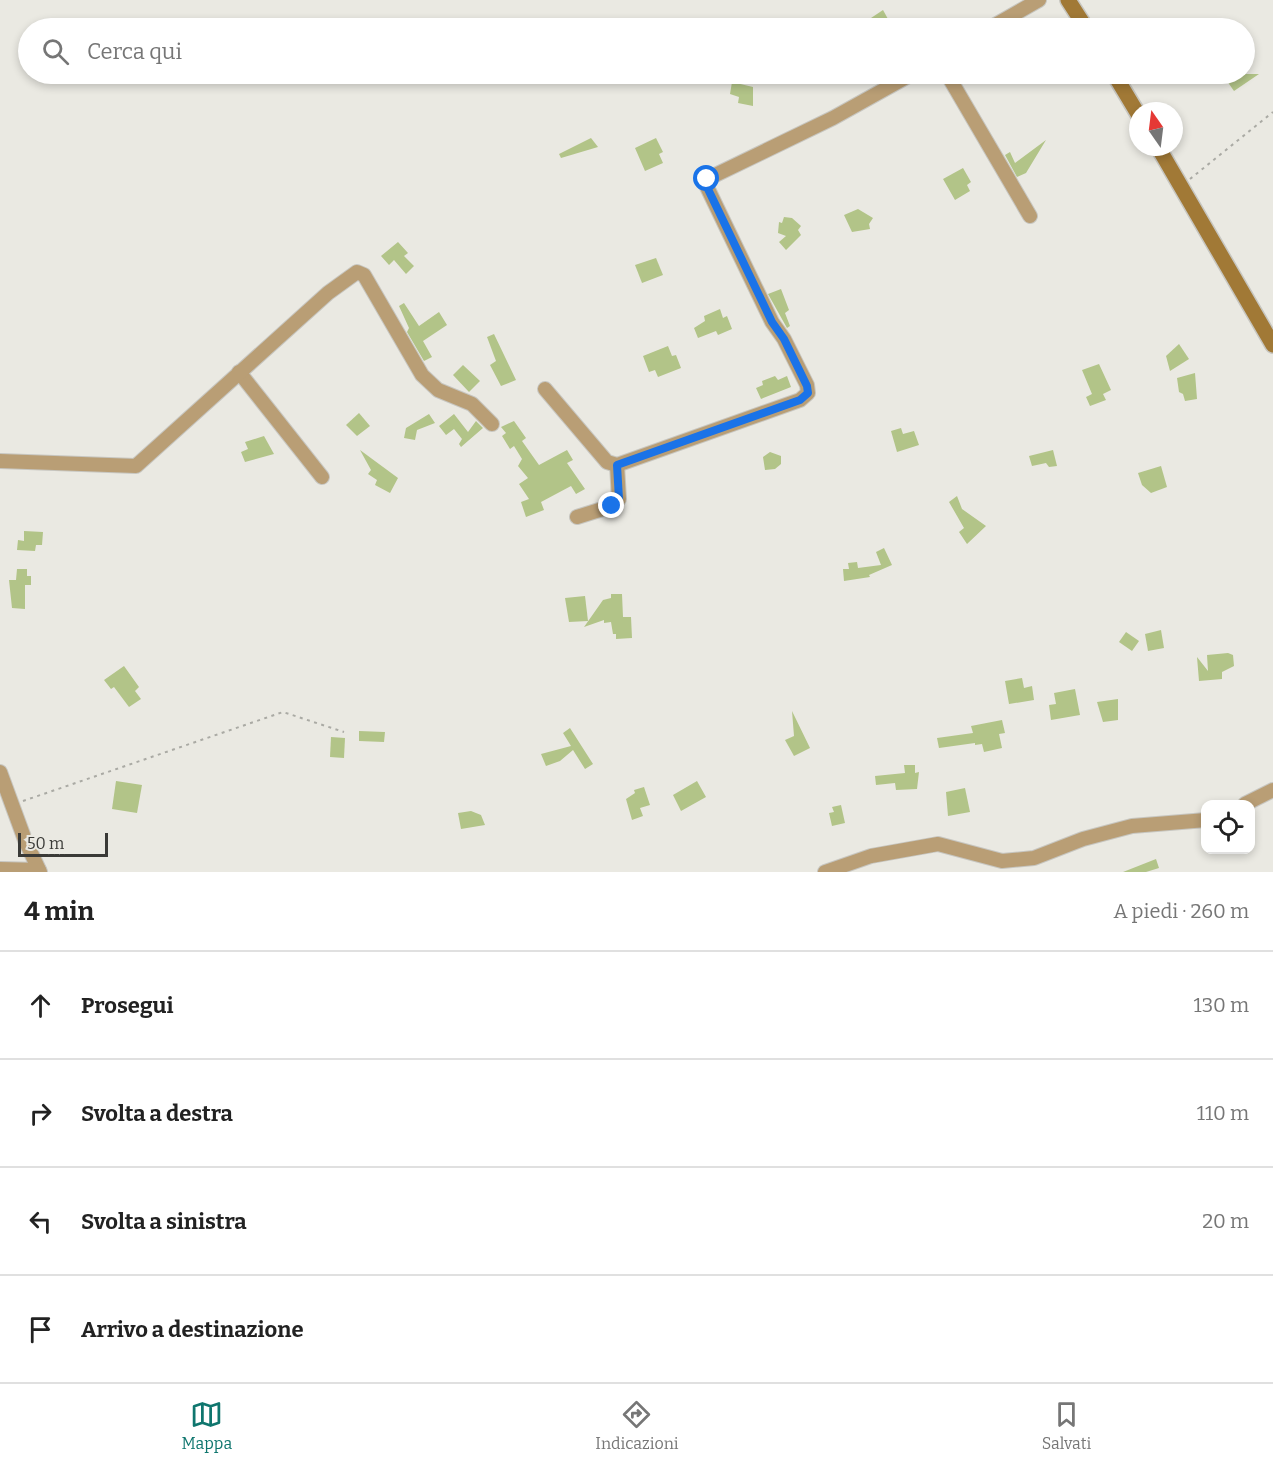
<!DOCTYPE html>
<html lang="it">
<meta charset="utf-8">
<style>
:root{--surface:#fff;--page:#f6f6f6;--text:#222;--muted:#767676;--line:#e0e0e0;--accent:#0f766e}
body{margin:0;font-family:Bitter,serif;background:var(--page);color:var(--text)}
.controls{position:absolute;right:18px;bottom:18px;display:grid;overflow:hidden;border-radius:12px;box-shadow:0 3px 9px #0003}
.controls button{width:54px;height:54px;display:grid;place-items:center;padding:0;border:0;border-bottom:2px solid var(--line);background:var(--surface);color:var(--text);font:30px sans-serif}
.compass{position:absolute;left:1129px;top:102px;width:54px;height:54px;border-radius:50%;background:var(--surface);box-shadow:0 3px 9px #0003;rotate:346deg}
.scale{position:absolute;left:18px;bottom:15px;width:90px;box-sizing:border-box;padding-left:6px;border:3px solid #3a3a37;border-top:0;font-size:16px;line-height:21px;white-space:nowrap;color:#3a3a37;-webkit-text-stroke:4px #eae9e2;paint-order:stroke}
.stop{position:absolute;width:18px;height:18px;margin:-14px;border:4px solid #1a73e8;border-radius:50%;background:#fff}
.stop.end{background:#1a73e8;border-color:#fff;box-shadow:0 2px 6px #0008}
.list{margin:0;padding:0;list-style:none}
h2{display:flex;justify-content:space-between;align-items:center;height:78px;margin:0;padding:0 24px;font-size:26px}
h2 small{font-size:20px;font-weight:400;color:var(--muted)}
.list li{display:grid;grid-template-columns:39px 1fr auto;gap:18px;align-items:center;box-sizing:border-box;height:108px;padding:0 24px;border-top:2px solid var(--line)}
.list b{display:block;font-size:22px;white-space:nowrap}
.list em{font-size:20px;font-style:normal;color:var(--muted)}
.icon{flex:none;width:33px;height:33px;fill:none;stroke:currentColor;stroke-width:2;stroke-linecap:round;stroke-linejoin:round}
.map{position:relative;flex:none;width:1273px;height:872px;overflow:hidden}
.search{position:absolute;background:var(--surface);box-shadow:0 3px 9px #0003;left:18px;right:18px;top:18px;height:66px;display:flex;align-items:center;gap:15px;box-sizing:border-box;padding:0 21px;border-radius:33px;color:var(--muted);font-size:22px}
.sheet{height:510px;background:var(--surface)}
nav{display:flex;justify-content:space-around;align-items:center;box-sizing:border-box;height:84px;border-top:2px solid var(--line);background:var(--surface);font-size:16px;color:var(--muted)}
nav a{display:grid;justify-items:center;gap:3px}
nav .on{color:var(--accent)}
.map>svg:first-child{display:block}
</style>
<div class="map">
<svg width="1273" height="872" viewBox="0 0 1273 872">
<rect width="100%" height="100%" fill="#eae9e2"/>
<g fill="#b2c488">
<path d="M883 10 893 28H869L865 22Z"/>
<path d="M1222 74H1259L1234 91Z"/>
<path d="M732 82 753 87V106L738 103 739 97 730 94Z"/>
<path d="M591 138 598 147 561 158 559 154Z"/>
<path d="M656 138 663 152 659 154 663 163 645 171 635 148Z"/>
<path d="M1046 140 1026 173 1017 177 1005 155 1010 152 1015 163Z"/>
<path d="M963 168 971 182 967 185 970 191 955 200 943 179Z"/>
<path d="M858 209 873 218 869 224 870 229 852 232 844 215Z"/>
<path d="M784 217 792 218 801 226 798 230 801 235 786 250 779 242 786 236 778 233 779 222 782 223Z"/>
<path d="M398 242 408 253 404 256 414 266 406 274 394 260 389 265 381 256Z"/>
<path d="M656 258 663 275 642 283 635 265Z"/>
<path d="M781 289 789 310 785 313 790 326 787 328 768 294Z"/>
<path d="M404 303 419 326 439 312 447 325 423 341 432 357 424 361 407 332 409 328 399 306Z"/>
<path d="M720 309 723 318 727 316 732 329 718 335 716 331 698 338 694 328 705 321 704 316Z"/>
<path d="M494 334 516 380 501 386 490 365 496 361 487 337Z"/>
<path d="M1179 344 1189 359 1170 371 1166 356Z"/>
<path d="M668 346 672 356 676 355 681 368 658 377 655 370 649 372 643 356Z"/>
<path d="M1099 364 1111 390 1103 394 1106 400 1090 406 1086 397 1092 394 1082 370Z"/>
<path d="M463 365 480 381 469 392 453 375Z"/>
<path d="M1195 373 1197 399 1185 401 1183 394 1179 392 1177 378Z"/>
<path d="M775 376 778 380 787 376 791 387 761 399 756 388 763 385 762 381Z"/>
<path d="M359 413 370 426 357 436 346 425Z"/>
<path d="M429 414 435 423 417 430 415 440 404 438 406 428Z"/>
<path d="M454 414 468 432 476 421 483 428 461 447 459 444 462 439 454 429 446 435 439 426Z"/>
<path d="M514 421 526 438 522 441 539 465 567 450 573 460 567 463 585 489 576 494 571 486 541 502 544 510 526 517 521 502 529 499 519 484 528 478 518 466 522 459 514 446 510 449 502 436 506 433 501 427Z"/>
<path d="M901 428 903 434 914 431 919 445 897 452 891 431Z"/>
<path d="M264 436 274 454 245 462 241 452 248 449 245 442Z"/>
<path d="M360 450 398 478 390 493 375 485 377 480 368 474 371 470Z"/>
<path d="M1053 450 1057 466 1049 467 1046 463 1032 466 1029 456Z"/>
<path d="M770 452 781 456V464L775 469 765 470 763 457Z"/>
<path d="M1161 466 1167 487 1151 493 1142 485 1138 473Z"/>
<path d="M957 496 962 509 986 526 967 544 959 532 964 528 949 502Z"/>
<path d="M24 531 43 532 42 545H36L35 551 17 550 18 540 24 541Z"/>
<path d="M884 548 892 565 869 575 870 577 844 581 843 569H849L848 563 857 562 858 568 881 565 876 552Z"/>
<path d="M17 569H27V576H31V585H25V609L12 608 9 580H16Z"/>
<path d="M611 594H622L623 617H631L632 638 616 639V634H613L611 622 604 623V620L584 627 603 600 611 598Z"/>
<path d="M585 596 588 621 569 622 565 598Z"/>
<path d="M1161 630 1164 648 1148 651 1145 634Z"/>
<path d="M1126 632 1139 641 1132 651 1119 642Z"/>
<path d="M1228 653 1233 655 1234 666 1222 672V679L1199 681 1197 657 1208 671 1207 655Z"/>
<path d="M124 666 139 687 135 691 141 699 129 707 114 687 111 689 104 680Z"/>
<path d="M1022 678 1024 688 1032 686 1034 700 1009 704 1005 681Z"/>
<path d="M1075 689 1080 715 1051 720 1049 705 1056 704 1054 693Z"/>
<path d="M1118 699V720L1103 722 1097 702Z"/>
<path d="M792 711 810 748 794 756 785 740 794 736Z"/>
<path d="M1002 720 1005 733 999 734 1002 748 984 752 982 744 975 745V743L939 748 937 738 973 733 971 726Z"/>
<path d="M570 728 593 764 585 769 573 750 560 761 546 766 541 754 571 746 563 733Z"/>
<path d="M359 731 385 732 384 742 359 741Z"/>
<path d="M331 737 345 738 344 758 330 757Z"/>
<path d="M904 765H915V773L919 772 917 789 896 790 895 783 876 785 875 776 905 773Z"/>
<path d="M116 781 142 785 137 813 112 809Z"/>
<path d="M697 781 706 797 681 811 673 795Z"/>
<path d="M644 787 650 805 640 808 643 816 632 820 626 799 635 793 634 790Z"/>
<path d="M965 788 970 812 948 816 946 792Z"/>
<path d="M841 805 845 823 832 826 829 813 834 812 832 807Z"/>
<path d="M471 811 481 815 485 825 461 829 458 813Z"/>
<path d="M1156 859 1159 868 1146 872H1123Z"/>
</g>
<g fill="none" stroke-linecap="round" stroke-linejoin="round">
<g stroke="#c7c6c0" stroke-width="16">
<g id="street">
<path d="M990 28 1039 0"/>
<path d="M947 74 1030 216"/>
<path d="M239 372 322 477"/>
<path d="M545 389 607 462 617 465 800 400 808 393 807 385 784 339 772 322 706 185 707 179 833 118 912 74"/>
<path d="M0 461 136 466 328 293 357 272 364 275 422 375 438 390 472 404 492 424"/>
<path d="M577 517 612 506 619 499 617 465"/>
<path d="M0 772 25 840 40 872"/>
<path d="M1245 804 1273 790"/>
<path d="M0 869 39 870"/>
<path d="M825 872 871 856 938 844 1002 861 1034 858 1083 839 1132 826 1206 820"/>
</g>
</g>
<g stroke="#c7c6c0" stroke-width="18">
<g id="secondary">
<path d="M1068 0 1086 28"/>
<path d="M1114 74 1138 114"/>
<path d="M1158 147 1273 345"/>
</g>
</g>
<g stroke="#aaaaa4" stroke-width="2" stroke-dasharray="3 4.5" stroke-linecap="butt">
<path d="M1190 179 1273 112"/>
<path d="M23 801 283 712 344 732"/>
</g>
<use href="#street" stroke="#b99e75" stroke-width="14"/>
<use href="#secondary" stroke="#a17936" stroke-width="15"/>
</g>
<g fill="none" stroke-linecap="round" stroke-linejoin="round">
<path stroke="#1a73e8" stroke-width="8" d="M612 506 619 499 617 465 800 400 808 393 807 386 784 339 772 322 706 185 707 179"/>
</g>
</svg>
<div class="controls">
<button><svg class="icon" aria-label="locate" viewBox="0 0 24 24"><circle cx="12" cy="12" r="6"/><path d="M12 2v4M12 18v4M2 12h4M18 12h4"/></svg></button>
</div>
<svg class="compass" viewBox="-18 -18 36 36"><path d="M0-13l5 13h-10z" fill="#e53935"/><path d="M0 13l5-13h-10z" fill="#767676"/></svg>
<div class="scale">50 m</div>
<div class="stop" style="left:707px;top:179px"></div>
<div class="stop end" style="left:612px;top:506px"></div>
<div class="search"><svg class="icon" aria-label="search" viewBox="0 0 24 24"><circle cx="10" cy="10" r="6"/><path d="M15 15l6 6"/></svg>Cerca qui</div>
</div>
<section class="sheet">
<h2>4 min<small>A piedi · 260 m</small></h2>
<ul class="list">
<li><svg class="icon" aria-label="ahead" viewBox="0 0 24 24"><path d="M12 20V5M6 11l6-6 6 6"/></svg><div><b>Prosegui</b></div><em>130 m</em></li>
<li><svg class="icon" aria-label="right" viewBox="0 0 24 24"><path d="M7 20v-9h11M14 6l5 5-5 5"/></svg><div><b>Svolta a destra</b></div><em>110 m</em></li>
<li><svg class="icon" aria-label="left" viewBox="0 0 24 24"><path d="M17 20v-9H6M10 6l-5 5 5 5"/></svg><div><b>Svolta a sinistra</b></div><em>20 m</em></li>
<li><svg class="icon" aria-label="arrive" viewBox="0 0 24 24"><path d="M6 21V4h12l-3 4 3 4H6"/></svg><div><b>Arrivo a destinazione</b></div></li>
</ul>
</section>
<nav>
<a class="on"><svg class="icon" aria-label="map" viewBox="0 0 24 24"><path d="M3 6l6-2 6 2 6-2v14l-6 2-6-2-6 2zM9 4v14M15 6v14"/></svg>Mappa</a>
<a><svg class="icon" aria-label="directions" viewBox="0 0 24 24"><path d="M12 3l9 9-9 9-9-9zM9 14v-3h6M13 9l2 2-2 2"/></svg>Indicazioni</a>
<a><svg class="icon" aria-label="saved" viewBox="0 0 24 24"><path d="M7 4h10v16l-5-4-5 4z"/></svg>Salvati</a>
</nav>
